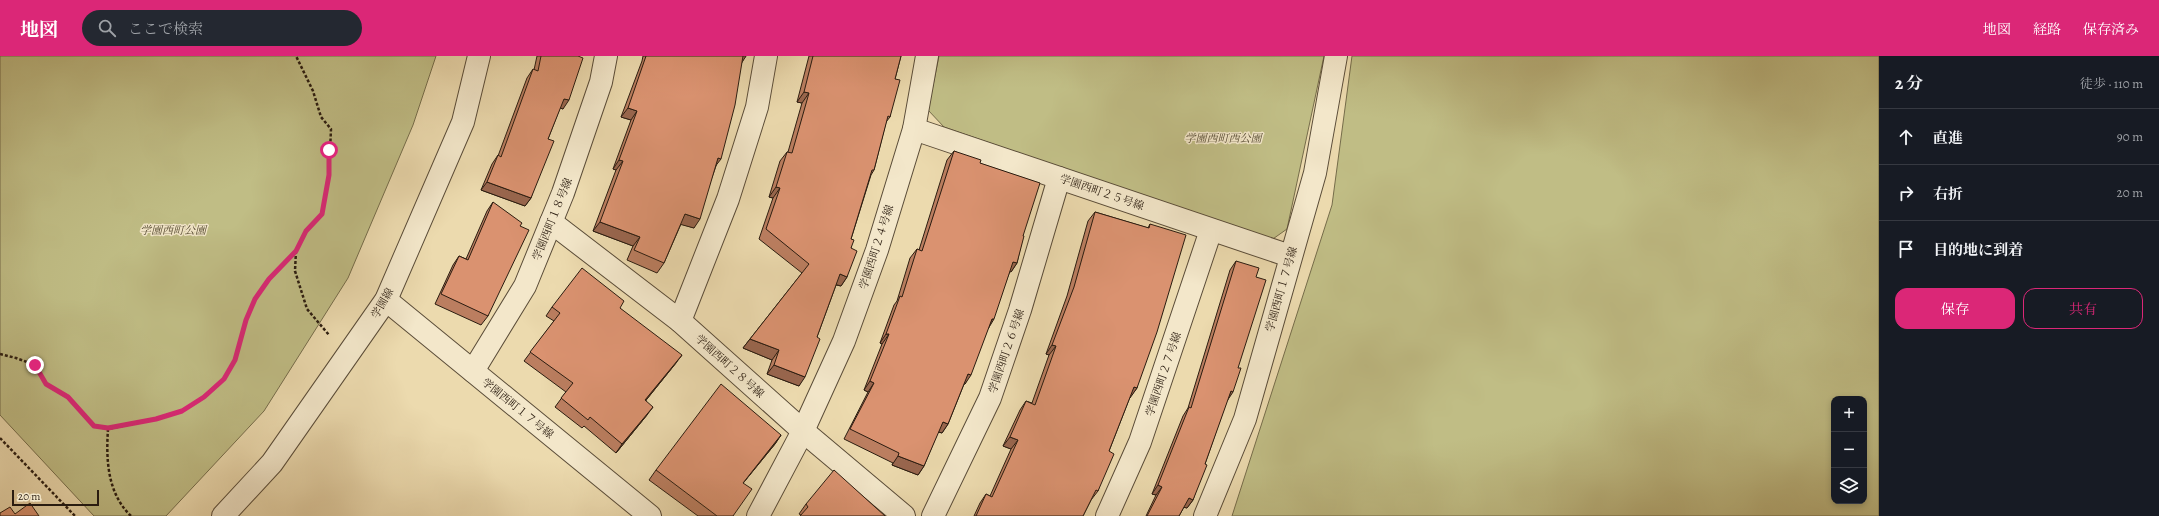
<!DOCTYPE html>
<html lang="ja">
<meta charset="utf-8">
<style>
:root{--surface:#171b24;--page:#242831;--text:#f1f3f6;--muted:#9ea1a6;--line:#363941;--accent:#db2777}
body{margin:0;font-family:Alegreya,"Noto Serif JP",serif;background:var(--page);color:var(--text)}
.controls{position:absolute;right:12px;bottom:12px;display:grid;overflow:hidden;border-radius:8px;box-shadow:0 2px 6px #0003}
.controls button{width:36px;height:36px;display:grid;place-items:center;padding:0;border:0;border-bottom:1px solid var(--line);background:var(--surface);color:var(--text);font:20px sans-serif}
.scale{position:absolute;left:12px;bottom:10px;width:87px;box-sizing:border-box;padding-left:4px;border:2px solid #2a1c10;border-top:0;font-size:11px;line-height:14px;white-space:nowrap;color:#2a1c10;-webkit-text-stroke:3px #f3e7ca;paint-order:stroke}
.stop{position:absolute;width:12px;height:12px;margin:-9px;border:3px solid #db2777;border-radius:50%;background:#fff}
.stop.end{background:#db2777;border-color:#fff;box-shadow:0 1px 4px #0008}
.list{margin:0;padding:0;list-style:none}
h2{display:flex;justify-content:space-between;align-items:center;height:52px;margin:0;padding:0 16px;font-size:17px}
h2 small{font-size:13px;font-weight:400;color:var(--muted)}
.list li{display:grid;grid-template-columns:26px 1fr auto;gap:12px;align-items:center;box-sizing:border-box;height:56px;padding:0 16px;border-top:1px solid var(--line)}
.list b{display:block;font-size:15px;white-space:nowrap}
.list em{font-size:13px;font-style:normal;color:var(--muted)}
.actions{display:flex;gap:8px;padding:12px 16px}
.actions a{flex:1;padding:9px 0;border:1px solid var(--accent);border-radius:12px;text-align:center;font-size:14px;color:var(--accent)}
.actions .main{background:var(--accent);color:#fff}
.icon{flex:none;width:22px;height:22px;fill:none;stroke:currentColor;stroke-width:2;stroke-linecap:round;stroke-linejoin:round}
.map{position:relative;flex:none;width:1879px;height:460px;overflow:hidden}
header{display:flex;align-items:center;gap:24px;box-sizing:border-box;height:56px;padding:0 20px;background:var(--accent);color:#fff}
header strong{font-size:19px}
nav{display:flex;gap:22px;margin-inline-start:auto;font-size:14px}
.search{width:280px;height:36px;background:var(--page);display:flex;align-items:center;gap:10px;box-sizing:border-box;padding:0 14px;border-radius:22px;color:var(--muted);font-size:15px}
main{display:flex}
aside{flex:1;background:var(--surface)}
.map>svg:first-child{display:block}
</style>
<header>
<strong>地図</strong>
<div class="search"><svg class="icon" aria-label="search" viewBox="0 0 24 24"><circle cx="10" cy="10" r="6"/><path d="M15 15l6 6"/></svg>ここで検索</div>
<nav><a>地図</a><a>経路</a><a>保存済み</a></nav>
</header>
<main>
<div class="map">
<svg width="1879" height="460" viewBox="0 0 1879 460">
<rect width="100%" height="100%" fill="#ecdaae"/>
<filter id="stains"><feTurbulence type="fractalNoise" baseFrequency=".005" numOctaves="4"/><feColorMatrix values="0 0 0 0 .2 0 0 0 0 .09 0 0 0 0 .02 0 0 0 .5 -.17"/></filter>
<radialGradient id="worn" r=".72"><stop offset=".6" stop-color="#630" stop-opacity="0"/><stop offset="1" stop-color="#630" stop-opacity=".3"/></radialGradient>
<g fill="#c0bd85" stroke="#756c4a" fill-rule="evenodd">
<path d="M0 0H436L413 69 348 222 264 355 166 460H94L0 359Z"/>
<path d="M939 0H1324L1287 173 1270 185 944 71 928 54Z"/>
<path d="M1352 0H1879V460H1232L1332 149ZM1834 343H1864V445H1834Z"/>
</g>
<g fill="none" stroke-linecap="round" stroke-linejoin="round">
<g stroke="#5a4c38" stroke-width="24">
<g id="minor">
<path d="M914 73 1290 200"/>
<path d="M551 166 680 265 803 375 904 460"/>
<path d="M386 244 650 460"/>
<path d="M680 265 728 143 757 51 766 0"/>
<path d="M473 315 525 230 563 137 601 26 606 0"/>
<path d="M223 460 272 407 386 244 463 66 479 0"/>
<path d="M758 460 803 375 844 285 877 194 914 73 927 0"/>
<path d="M933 460 990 342 1020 254 1059 122"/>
<path d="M1107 460 1140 386 1211 174"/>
<path d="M1205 460 1245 363 1315 117 1336 0"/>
</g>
</g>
<g stroke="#2a1c10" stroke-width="2.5" stroke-dasharray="3 2" stroke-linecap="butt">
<path d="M296 195 295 215 307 253 329 279"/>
<path d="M0 298 16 302 35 309 46 328 68 341 94 370 108 373 156 363 182 355 203 341 224 323 235 303 246 264 255 243 269 223 296 195 306 175 322 158 329 119 331 73 321 61 313 35 296 0"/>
<path d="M108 373C106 403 107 437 131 460"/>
<path d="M0 382 75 460"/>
</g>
<use href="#minor" stroke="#f3e7ca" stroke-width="22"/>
</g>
<g fill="#bb7e60" stroke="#2a1c10">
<path d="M537 0H578L563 53 560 52 548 83 531 142 525 150 481 134 492 108 498 99V100L527 22 533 13 534 14Z"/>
<path d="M643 0H746L741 7 716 110 694 172 681 168 664 207 657 217 627 204 633 190 593 175 616 114 613 113 631 64 621 61 642 5Z"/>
<path d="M809 0H901L895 23 890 61 886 66 874 114 871 119 851 183V192L847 221 841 230 836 229 799 330 767 318 772 304 743 292 750 283 802 217 759 183 773 142 769 141 780 105 787 96H788L802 47 797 46Z"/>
<path d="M954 95 980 107 1023 180 1017 207 1011 216 1010 215 988 272 965 328H964L948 368 942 377 938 376 924 410 918 419 892 409 893 407 844 383 868 336 864 334 882 288 880 287 894 249 897 245 910 202 917 193 919 194 947 104Z"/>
<path d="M493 146 488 260 481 269 435 248 453 209 459 200 466 203 487 155Z"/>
<path d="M1095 156 1148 172 1150 168 1137 332 1130 341 1109 395 1098 435 1091 444 1083 460H974L980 447 986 438 990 440 1011 393 1003 390 1020 354 1026 345 1032 347 1049 299 1046 298 1067 240 1088 165Z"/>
<path d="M1236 205 1256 221 1227 344 1205 408 1193 444 1187 452 1184 451 1179 460H1146L1156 439 1152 438 1183 360 1188 352 1230 214Z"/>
<path d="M552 251 620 252 676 307 646 344 647 359 616 397 584 370 582 372 555 351 566 336 524 305 554 265 546 260Z"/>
<path d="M781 379 775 388 743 427 733 460H698L649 424 656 414Z"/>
<path d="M806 448 885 460 801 459 799 458Z"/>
</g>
<g fill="#99664e" stroke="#2a1c10">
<path d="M742 0H746L741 8Z"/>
<path d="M804 36 809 37 802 47 797 46Z"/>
<path d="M564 43 569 44 563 53 558 51Z"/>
<path d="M628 52 637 55 631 64 621 61Z"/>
<path d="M718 102 721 103 714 112Z"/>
<path d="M619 104 623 105 616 114 613 113Z"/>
<path d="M487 126 531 142 525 150 481 134Z"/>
<path d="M776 131 780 132 773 142 769 141Z"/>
<path d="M685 158 700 163 694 172 679 168Z"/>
<path d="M600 166 640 181 633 190 593 175Z"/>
<path d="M1013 206 1017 207 1011 216 1006 215Z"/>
<path d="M840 218 847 221 841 230 834 228Z"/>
<path d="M992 263H994L988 273Z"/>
<path d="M886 278H889L882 288 880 287Z"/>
<path d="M750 283 779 294 772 304 743 292Z"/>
<path d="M1052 289 1056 290 1049 299 1046 298Z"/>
<path d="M682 299 676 307 639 353 645 344Z"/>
<path d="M774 309 805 321 799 330 767 318Z"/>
<path d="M968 318 971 319 965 328 961 327Z"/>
<path d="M870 325 874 327 868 336 864 334Z"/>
<path d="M1134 331 1137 332 1130 342 1128 341Z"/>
<path d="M1231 335 1233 336 1227 345Z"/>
<path d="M653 351 647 359 616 397 622 388Z"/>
<path d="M943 366 948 368 942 377 936 375Z"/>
<path d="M781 379 775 388 736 436 743 427Z"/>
<path d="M1010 381 1018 384 1011 393 1003 390Z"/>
<path d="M898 400 924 410 918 419 892 409Z"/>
<path d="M1158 429 1162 431 1156 439 1152 438Z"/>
<path d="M1189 442 1193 444 1187 452 1182 451Z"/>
</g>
<g fill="#da9270" stroke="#2a1c10">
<path d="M541 0H578L583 2 569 44 564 43 548 83 554 85 531 142 487 126 498 99 501 101 533 13 538 15Z"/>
<path d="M646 0H743L735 49 721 103 718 102 700 163 685 158 664 207 634 194 640 181 600 166 623 105 619 104 637 55 628 52Z"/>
<path d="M813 0H901L895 23 900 24 890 61 888 60 874 114H872L851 183 854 184 851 192 857 195 847 221 840 218 817 281 820 283 805 321 774 309 779 294 750 283 809 208 766 173 780 132 776 131 787 96 792 97 809 37 804 36Z"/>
<path d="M954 95 981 104 980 107 1040 127 1023 180H1024L1017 207 1013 206 994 263H992L971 319 968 318 948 368 943 366 924 410 898 400 899 397 850 373 874 327 870 325 889 278H886L900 240 902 241 917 193 922 195Z"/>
<path d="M493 146 522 167 520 170 529 174 488 260 441 238 459 200 468 204Z"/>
<path d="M1095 156 1149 172 1150 168 1186 179 1157 276 1137 332 1134 331 1109 395 1114 398 1098 435 1096 434 1083 460H976L986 438 992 441 1018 384 1010 381 1026 345 1035 349 1056 290 1052 289 1074 231Z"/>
<path d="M1236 205 1259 212 1256 221 1266 224 1238 312H1241L1233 336 1231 335 1205 408 1207 409 1193 444 1189 442 1179 460H1147L1162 431 1158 429 1189 351 1191 352Z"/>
<path d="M582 212 624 245 620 252 682 299 645 344 653 351 622 388 590 361 588 364 561 342 573 327 530 296 560 257 552 251Z"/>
<path d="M721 328 781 379 743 427 752 433 733 460H717L656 414Z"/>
<path d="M834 414 885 460H800L808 451 806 448Z"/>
<path d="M30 447 39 460H0V457L10 451 15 458Z"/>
</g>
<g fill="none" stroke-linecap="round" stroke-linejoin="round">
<path stroke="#db2777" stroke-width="5" d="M35 309 46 328 68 341 94 370 108 372 156 363 182 355 204 341 224 323 235 304 246 264 255 243 269 223 296 195 306 175 322 158 329 119V94"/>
</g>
<g text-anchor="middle" stroke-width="3" stroke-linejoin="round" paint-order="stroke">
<g font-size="11" font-style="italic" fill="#574c33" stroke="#f3e7ca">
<text x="1223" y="86">学園西町西公園</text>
<text x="173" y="178">学園西町公園</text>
</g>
<g font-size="11" fill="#2a1c10" stroke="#f3e7ca">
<text transform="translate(1102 136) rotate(19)" y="4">学園西町２５号線</text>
<text transform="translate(552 163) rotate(-68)" y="4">学園西町１８号線</text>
<text transform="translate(876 191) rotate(-72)" y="4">学園西町２４号線</text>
<text transform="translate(1281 233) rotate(-74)" y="4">学園西町１７号線</text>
<text transform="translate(382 247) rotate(-60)" y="4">学園線</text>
<text transform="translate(1006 295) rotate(-71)" y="4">学園西町２６号線</text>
<text transform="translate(730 310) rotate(42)" y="4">学園西町２８号線</text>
<text transform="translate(1163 318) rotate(-71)" y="4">学園西町２７号線</text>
<text transform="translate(518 352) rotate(39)" y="4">学園西町１７号線</text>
</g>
</g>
<rect width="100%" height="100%" filter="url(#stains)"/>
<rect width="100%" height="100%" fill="url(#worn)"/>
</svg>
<div class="controls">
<button>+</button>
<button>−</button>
<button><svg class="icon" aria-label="layers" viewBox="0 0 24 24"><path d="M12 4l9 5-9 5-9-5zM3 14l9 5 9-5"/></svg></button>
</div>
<div class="scale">20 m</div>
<div class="stop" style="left:329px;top:94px"></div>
<div class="stop end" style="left:35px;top:309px"></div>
</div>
<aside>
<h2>2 分<small>徒歩 · 110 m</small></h2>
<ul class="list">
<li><svg class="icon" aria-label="ahead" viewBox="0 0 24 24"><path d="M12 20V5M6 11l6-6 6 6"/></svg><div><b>直進</b></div><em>90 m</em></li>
<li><svg class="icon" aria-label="right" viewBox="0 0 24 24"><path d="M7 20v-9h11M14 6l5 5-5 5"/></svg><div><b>右折</b></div><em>20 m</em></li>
<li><svg class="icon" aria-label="arrive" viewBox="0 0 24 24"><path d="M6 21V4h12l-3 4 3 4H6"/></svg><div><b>目的地に到着</b></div></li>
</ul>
<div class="actions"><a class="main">保存</a><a>共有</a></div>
</aside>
</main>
